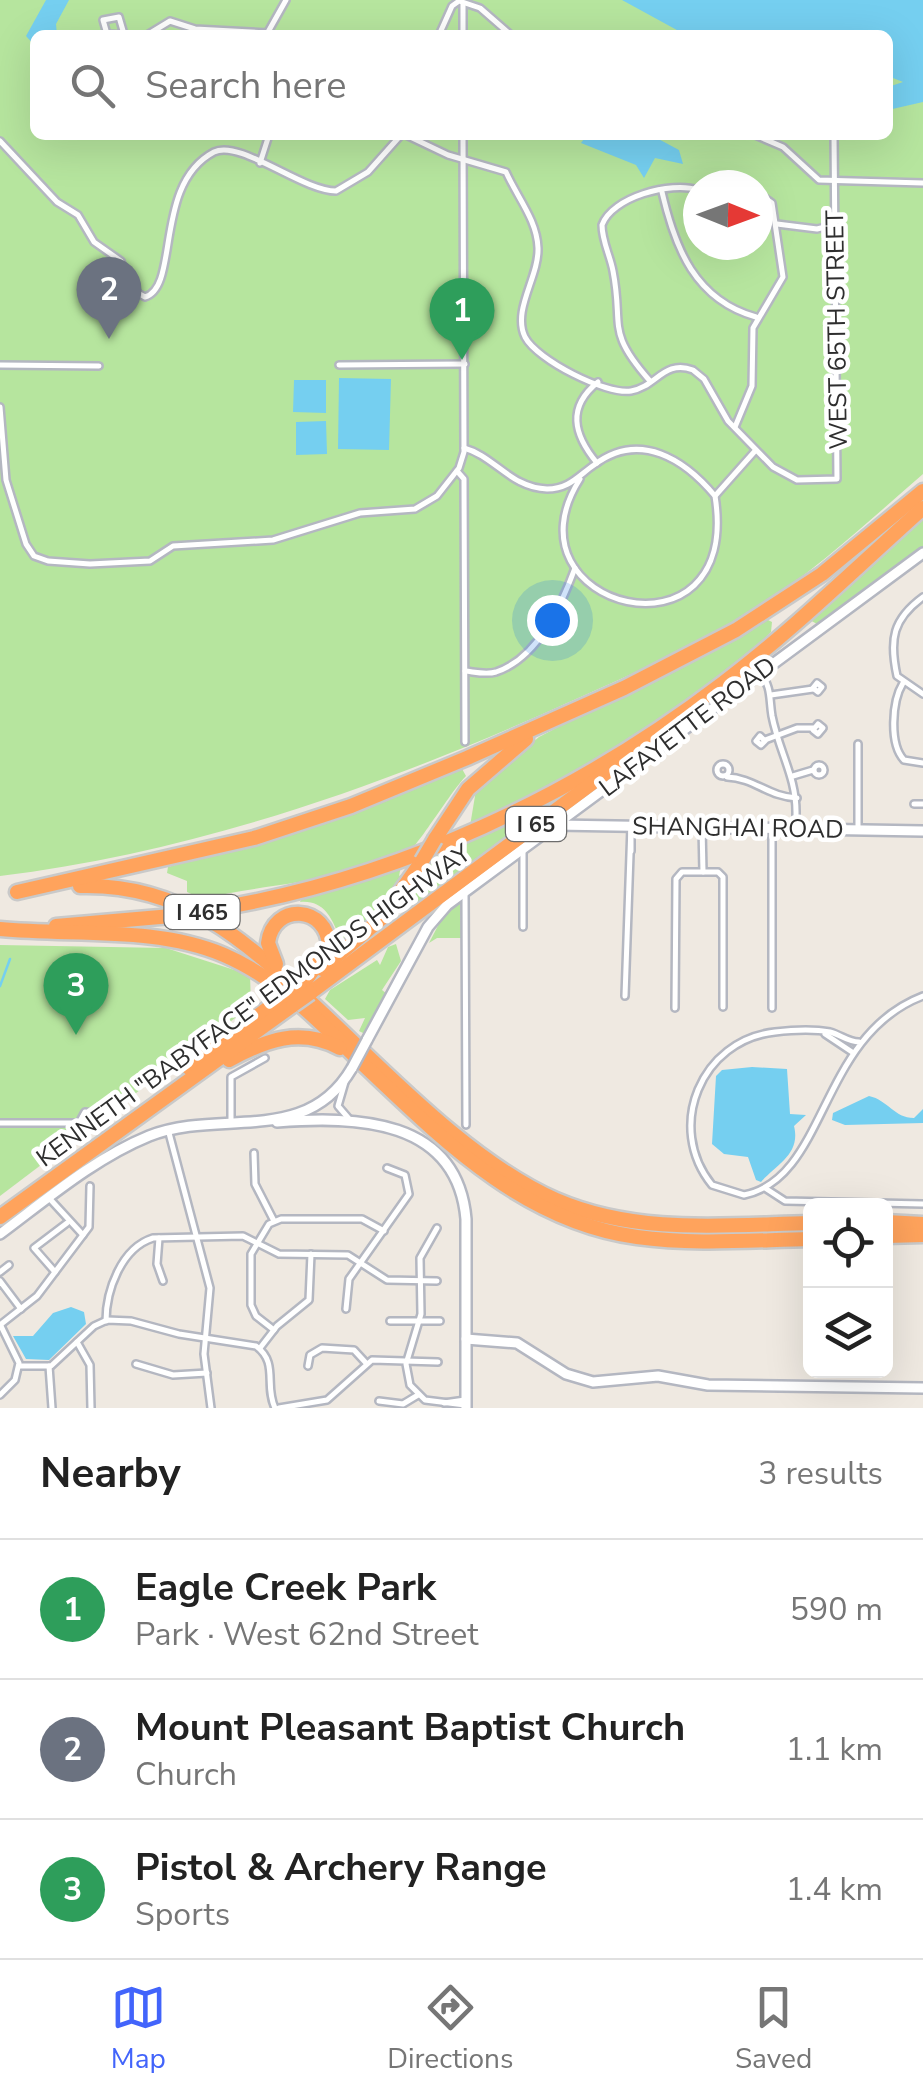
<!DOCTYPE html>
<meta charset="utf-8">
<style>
:root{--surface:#fff;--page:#f2f2f2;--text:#222;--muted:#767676;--line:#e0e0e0;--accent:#4264fb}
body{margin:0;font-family:"Nunito Sans",sans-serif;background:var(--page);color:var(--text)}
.controls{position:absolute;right:30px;bottom:30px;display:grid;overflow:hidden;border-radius:15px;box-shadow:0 10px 40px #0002}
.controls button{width:90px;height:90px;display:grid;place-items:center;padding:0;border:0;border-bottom:2px solid var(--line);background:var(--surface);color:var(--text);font:50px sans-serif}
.compass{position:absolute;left:683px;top:170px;width:90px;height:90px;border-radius:50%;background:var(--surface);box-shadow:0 10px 40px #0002;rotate:91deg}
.you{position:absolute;left:552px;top:620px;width:35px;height:35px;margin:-25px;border:8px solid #fff;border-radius:50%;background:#1a73e8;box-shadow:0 0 0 15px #1a73e833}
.badge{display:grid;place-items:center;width:65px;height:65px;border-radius:50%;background:var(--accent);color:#fff;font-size:32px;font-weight:700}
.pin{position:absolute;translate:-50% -82px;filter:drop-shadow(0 2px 5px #0008)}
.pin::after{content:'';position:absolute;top:52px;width:35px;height:30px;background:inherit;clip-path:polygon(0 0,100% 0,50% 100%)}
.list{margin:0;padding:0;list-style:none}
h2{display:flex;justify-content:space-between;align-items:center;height:130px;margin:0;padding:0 40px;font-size:42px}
h2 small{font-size:32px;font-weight:400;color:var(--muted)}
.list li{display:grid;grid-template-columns:65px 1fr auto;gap:30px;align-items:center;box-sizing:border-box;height:140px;padding:0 40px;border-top:2px solid var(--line)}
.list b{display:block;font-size:38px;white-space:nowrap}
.list p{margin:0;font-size:32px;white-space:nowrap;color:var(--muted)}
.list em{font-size:32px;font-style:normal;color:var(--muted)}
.icon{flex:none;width:55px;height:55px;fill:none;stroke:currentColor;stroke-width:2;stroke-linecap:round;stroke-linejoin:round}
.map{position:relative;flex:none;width:923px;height:1408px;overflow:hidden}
.search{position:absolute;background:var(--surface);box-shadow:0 10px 40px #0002;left:30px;right:30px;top:30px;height:110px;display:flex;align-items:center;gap:25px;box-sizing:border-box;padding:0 35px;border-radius:15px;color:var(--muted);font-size:38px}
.sheet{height:550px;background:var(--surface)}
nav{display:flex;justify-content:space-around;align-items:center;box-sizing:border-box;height:140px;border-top:2px solid var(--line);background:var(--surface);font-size:28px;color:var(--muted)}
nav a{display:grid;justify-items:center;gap:5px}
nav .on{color:var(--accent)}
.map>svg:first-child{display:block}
</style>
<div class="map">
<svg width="923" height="1408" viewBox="0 0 923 1408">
<rect width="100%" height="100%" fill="#efe9e1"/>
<g fill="#b6e59e" fill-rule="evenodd">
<path d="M0 0H923V474C871 519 822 565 765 603 706 642 640 670 576 699 394 782 199 852 0 876ZM35 35H888V135H35ZM698 185H758V245H698Z"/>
<path d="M923 516V547L817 624 808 619Z"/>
<path d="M766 619 772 622 771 632C686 717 578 774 470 826L476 790 539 737Z"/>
<path d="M461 767 466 776C452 790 419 844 411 849 359 882 263 883 202 899L187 892V881L167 873 168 867 338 818Z"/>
<path d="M533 809 537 815 415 904 412 900 435 854Z"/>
<path d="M401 866 399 876 410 869 388 900 346 938 339 936C331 916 323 900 300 902L303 896Z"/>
<path d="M460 902 461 938H437L429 943 442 918Z"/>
<path d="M396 944 401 961 382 990 387 994 365 1034 359 1031 365 1018 348 1020 325 999 330 990 377 960 380 965 388 947Z"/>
<path d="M0 945 166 948 250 975 251 1006 0 1196Z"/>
</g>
<g fill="#75cff0">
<path d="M46 0H69L56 24 57 35H35V46L26 36Z"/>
<path d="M622 0H923V102L888 110V87L903 82 888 76V35H686Z"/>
<path d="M587 135H651L679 150 683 164 655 158 644 178 636 165 581 143Z"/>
<path d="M339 378 391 379 389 450 338 449Z"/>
<path d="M294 380H326V413L293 412Z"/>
<path d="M326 421 327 454 296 455V422Z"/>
<path d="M752 1067 787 1069 790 1114 806 1115 794 1126C801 1154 777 1164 761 1182L756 1180 748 1157 724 1154 712 1144 716 1076 722 1070Z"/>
<path d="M869 1096C888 1100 894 1118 914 1118L923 1109V1123L845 1125 832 1120 833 1113Z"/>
<path d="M71 1307 84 1312 86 1324 49 1360 26 1359 13 1336H33L53 1313Z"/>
</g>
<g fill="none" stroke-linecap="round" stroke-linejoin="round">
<path stroke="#75cff0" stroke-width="2.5" d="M0 986 10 959"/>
<g stroke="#b4b7c1" stroke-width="10">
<g id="street">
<path d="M463 3V35"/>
<path d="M268 32 286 0"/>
<path d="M124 34 119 17 103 20 107 34 125 35"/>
<path d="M147 35 170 21 195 29 268 33"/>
<path d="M439 35 452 6 459 1 480 8 511 35"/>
<path d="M406 135 448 155 506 172C517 197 537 220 538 248 539 277 512 310 525 337 537 360 606 395 631 391 656 387 664 359 693 370L704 379 728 421 773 467 797 480 837 479 834 135"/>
<path d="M755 135 783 147 819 180 923 183"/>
<path d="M0 141 57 202 78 215 94 242 121 261 129 288 145 297C180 287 153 184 214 152 240 139 302 191 336 191L368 172 401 135"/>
<path d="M260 163 269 135"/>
<path d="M662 192C675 248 695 300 756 317"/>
<path d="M777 224 817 229 833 225"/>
<path d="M0 365 99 366"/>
<path d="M339 365 465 364"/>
<path d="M650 381C605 330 624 327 613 271 610 255 602 241 602 225 612 197 671 181 698 190"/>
<path d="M0 407 6 480 26 544 34 556 48 561 90 564 150 561 173 546 273 540 360 513 415 509 437 496 459 468 464 452 463 135"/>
<path d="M735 427 752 386 753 328 783 277 772 203 758 193"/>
<path d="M464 448C494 456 511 488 547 489 569 489 578 476 594 465 640 430 685 460 715 496 743 671 498 608 580 479"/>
<path d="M597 463C573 434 567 407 598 382"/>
<path d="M457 471 464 479 465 742"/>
<path d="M715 496 755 451"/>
<path d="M923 597C893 619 889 639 897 676L923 694"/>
<path d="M465 671C475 672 486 675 496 672 538 658 561 606 575 568"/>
<path d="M760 672C772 688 769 698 772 716 779 752 797 778 796 815"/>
<path d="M817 683 822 687 818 692 813 688Z"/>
<path d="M903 683C892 701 889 744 904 760L923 763"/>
<path d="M771 695 813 689"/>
<path d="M818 724 823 728 818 734 813 730Z"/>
<path d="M760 736 765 741 761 745 756 741Z"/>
<path d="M765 740 797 728H813"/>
<path d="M858 744V829"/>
<circle cx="723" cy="770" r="6"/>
<circle cx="819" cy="770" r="5"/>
<path d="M793 776 813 770"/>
<path d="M727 777C754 778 769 797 797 798"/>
<path d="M914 804H923"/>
<path d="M702 827 703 872"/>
<path d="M772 828V1008"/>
<path d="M631 831V851"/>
<path d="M523 850V927"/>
<path d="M465 893 466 1125"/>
<path d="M625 996 631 826"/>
<path d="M675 1008 676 879 682 872H718L723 877V1007"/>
<path d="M825 1034 852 1052"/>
<path d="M859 1042C848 1042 841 1035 830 1032 814 1029 792 1030 775 1032 701 1040 665 1127 712 1185L744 1195C828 1178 818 1036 923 996"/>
<path d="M345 1082 338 1106 350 1120"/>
<path d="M0 1123H83L92 1120 93 1113 85 1112 79 1123"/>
<path d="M231 1123V1077L265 1058"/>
<path d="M169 1133 210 1288 204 1354 211 1408"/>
<path d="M254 1153 255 1184 274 1221"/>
<path d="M765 1188 785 1201 923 1204"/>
<path d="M49 1198 83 1235"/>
<path d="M437 1228 420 1258 421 1314 406 1364 410 1385 425 1400 465 1405"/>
<path d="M159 1238 157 1264 163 1281"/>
<path d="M0 1272 9 1265"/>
<path d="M55 1272 34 1248 67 1223"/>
<path d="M0 1281 21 1309"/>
<path d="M346 1309 349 1279 409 1194 405 1175 387 1168"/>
<path d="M106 1321C106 1291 121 1248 153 1238L243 1236 279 1254 348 1255 387 1280 437 1281"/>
<path d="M390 1321H440"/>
<path d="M0 1325 37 1296 89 1227 90 1186"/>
<path d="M274 1330 256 1316 251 1305V1254L269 1224 281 1219H362L384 1231"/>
<path d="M77 1342 90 1365 91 1408"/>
<path d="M260 1348 277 1326 309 1300 311 1254"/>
<path d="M136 1364 173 1375 207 1373"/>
<path d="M19 1366H51L94 1326 107 1320 131 1321 179 1334 256 1346C279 1363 264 1385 275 1408"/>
<path d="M49 1366 52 1408"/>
<path d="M308 1366 310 1355 322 1348 354 1350 366 1363"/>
<path d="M0 1395 15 1380 19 1363 1 1326"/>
<path d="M379 1401 403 1404 418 1395"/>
<path d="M444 1403 465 1400"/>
<path d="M279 1408 327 1400 372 1360 438 1362"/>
</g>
</g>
<g stroke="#b4b7c1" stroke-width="14">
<g id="secondary">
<path d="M556 825 923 831"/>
<path d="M367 1040 428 927 447 905 923 553"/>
<path d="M277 1122C356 1116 457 1118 466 1219V1408"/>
<path d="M0 1234C47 1199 95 1158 149 1136 221 1108 306 1147 352 1068"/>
<path d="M466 1339 517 1343 566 1374 593 1382 658 1376 708 1385 923 1388"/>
</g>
</g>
<g stroke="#c9c9c9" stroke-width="19">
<g id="highway">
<path d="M435 839 468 789 526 739"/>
<path d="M80 886C182 883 245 940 315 1006 385 1071 468 1161 556 1200 637 1235 725 1225 810 1223"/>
<path d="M17 892 254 838 351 806 467 758 624 688 736 630 822 574 923 491"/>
<path d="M215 909C400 878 575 796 723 683 793 630 857 567 923 508"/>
<path d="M56 926 183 915"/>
<path d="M0 929C73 936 156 926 224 955 280 979 323 1025 366 1067 444 1141 525 1222 637 1237 694 1245 753 1240 810 1239"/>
<path d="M276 964 268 943C273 902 328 905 329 947L306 980"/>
<path d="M322 969 382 918 422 861"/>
<path d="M310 993 618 764"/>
<path d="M229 1060C266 1040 300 1027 340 1048"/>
<path d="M189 1068 284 996"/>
<path d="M0 1217 293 1005"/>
<path d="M886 1222 923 1224"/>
<path d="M886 1236 923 1235"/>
</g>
</g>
<use href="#street" stroke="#fff" stroke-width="5"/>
<use href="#secondary" stroke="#fff" stroke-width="9"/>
<use href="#highway" stroke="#ffa35c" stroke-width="14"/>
<g stroke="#b4b7c1" stroke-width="14" stroke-linecap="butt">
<path id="secondary-bridge" d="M352 1068 367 1040"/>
</g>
<g stroke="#c9c9c9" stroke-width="19" stroke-linecap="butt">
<g id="highway-bridge">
<path d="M422 861 435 839"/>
<path d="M183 915 215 909"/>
<path d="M284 996 300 984"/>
<path d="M293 1005 310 993"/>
</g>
</g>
<use href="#secondary-bridge" stroke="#fff" stroke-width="9"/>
<use href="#highway-bridge" stroke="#ffa35c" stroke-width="14"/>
</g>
<g text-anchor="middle" stroke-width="9" stroke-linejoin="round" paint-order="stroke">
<g fill="#fff" stroke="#6d6d6d" stroke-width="2.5">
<rect x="506" y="807" width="60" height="34" rx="8"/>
<rect x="164.5" y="895" width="75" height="34" rx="8"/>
</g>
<g font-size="22" font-weight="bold" fill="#2e2e2e">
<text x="536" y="832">I 65</text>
<text x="202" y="920">I 465</text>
</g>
<g font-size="25" fill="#2e2e2e" stroke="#fff">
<text transform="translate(836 330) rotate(-91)" y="9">WEST 65TH STREET</text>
<text transform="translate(687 726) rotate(-37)" y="9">LAFAYETTE ROAD</text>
<text transform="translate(738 827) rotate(1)" y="9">SHANGHAI ROAD</text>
<text transform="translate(253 1005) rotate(-36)" y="9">KENNETH "BABYFACE" EDMONDS HIGHWAY</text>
</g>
</g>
</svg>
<div class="controls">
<button><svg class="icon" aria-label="locate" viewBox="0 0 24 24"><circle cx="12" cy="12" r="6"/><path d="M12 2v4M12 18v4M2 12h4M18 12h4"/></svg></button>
<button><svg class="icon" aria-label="layers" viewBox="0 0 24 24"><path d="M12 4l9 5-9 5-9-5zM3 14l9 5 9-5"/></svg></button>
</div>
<svg class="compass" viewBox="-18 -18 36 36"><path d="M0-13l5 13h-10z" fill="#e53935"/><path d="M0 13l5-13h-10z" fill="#767676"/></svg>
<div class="you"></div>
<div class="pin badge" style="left:462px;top:360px;background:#2e9e5b">1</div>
<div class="pin badge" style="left:109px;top:339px;background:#6b7280">2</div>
<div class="pin badge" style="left:76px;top:1035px;background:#2e9e5b">3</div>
<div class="search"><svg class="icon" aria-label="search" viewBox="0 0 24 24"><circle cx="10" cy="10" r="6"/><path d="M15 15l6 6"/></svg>Search here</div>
</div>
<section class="sheet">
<h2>Nearby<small>3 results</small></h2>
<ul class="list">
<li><span class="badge" style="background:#2e9e5b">1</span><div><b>Eagle Creek Park</b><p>Park · West 62nd Street</p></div><em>590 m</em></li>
<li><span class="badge" style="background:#6b7280">2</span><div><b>Mount Pleasant Baptist Church</b><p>Church</p></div><em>1.1 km</em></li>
<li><span class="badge" style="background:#2e9e5b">3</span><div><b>Pistol &amp; Archery Range</b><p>Sports</p></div><em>1.4 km</em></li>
</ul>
</section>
<nav>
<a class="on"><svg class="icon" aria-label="map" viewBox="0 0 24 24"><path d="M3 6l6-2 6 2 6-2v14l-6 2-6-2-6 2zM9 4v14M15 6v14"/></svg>Map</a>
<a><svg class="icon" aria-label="directions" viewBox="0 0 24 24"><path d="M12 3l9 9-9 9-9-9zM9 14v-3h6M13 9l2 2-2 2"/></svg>Directions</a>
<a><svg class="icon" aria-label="saved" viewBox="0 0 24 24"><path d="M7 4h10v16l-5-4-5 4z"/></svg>Saved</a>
</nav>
